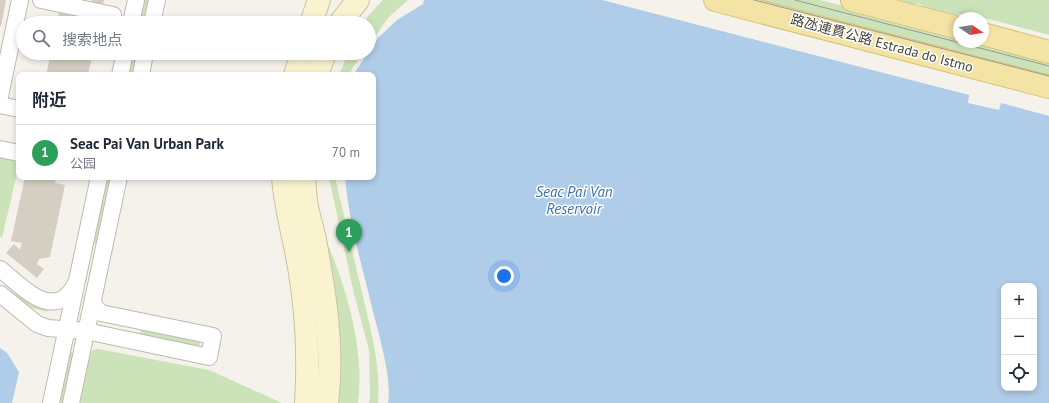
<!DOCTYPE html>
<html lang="zh">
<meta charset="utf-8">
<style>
:root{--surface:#fff;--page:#f2f2f3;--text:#1f2937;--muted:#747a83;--line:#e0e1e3;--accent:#e16035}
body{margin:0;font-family:"PT Sans","Noto Sans SC",sans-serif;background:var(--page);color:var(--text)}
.controls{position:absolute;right:12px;bottom:12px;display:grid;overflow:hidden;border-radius:8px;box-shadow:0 2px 6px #0003}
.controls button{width:36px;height:36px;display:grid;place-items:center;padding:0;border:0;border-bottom:1px solid var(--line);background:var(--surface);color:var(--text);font:20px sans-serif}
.compass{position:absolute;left:953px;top:12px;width:36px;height:36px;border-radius:50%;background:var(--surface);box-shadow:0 2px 6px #0003;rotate:102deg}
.you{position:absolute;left:504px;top:276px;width:14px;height:14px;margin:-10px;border:3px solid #fff;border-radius:50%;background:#1a73e8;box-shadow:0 0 0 6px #1a73e833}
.badge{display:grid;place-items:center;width:26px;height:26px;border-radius:50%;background:var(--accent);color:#fff;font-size:13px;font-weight:700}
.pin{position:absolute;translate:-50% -33px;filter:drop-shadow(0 1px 2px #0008)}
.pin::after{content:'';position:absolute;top:21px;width:14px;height:12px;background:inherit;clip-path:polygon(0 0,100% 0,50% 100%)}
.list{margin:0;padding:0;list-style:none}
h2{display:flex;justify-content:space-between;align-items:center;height:52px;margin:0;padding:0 16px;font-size:17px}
h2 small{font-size:13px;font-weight:400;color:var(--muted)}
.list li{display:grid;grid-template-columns:26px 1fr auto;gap:12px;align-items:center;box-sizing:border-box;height:56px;padding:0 16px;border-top:1px solid var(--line)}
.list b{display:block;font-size:15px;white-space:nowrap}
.list p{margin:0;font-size:13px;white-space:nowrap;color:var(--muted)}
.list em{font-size:13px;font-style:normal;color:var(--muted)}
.icon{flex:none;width:22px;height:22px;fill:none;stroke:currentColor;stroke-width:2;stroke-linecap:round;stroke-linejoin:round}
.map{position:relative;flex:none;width:1049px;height:403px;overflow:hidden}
.search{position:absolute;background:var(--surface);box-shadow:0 2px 6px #0003;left:16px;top:16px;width:360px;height:44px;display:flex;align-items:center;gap:10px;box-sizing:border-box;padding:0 14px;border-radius:22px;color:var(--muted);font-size:15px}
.panel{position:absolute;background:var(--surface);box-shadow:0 2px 6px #0003;left:16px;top:72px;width:360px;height:108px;border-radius:8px}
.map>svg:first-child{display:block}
</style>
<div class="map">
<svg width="1049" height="403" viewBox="0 0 1049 403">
<rect width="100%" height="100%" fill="#f4f2eb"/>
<g fill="#cce3b9">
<path d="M145 0H149L144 23H140Z"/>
<path d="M383 0H408L388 18 369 45V23H364L368 16Z"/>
<path d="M750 0H820L959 36V42H982L1049 59V79Z"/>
<path d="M875 0H1049V35L969 14 935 15 920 4H896Z"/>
<path d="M134 53H138L133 75H129Z"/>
<path d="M348 53H363L352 69 350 75H339Z"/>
<path d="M0 155 5 156 19 164 2 238 0 236Z"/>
<path d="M107 177H112L98 244 94 243Z"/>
<path d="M329 177H335L371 331C376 354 380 379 378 403H369L370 396 369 350 354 294Z"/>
<path d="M324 236C346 285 365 349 358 403H338Z"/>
<path d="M15 293 30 303 48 308 47 312 29 307 12 296Z"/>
<path d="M141 330 200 342 199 347 140 334Z"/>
<path d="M98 349 209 370 282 403H78L87 358 93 350Z"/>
<path d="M70 352H72L74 356 63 403H56Z"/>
</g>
<g fill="#afcce9" fill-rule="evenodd">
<path d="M424 0H602L969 95 968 103 999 110 1001 103 1049 116V403H388C392 379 380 339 374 315 363 269 349 224 345 177H373V75H354L355 72 378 38 397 20 423 4ZM1004 286H1034V388H1004Z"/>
<path d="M0 348 7 353 19 372 12 403H0Z"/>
</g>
<g fill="#d4cfc2">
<path d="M0 0H6L1 26H0Z"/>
<path d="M92 0H104L102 8 91 6Z"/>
<path d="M60 9 71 11V23H57Z"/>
<path d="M89 15 100 17 99 23H86Z"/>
<path d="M51 53H93L88 75H46Z"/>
<path d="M25 177 35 178 36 177H66L65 180 56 178 55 183 65 185 50 257 39 259 37 264 44 269 37 278 6 253 14 244 20 250 22 243 11 241Z"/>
</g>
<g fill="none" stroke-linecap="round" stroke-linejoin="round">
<g stroke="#bebaaf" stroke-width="18">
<g id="street">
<path d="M41 0 113 15"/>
<path d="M131 23 136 0"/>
<path d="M152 23 157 0"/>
<path d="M120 75 125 53"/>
<path d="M141 75 145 53"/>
<path d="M0 96 20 0"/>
<path d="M0 105 19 109"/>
<path d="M0 149 19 153"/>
<path d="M0 269C16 281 42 312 64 298 69 294 73 290 75 284"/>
<path d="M0 294 37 324 48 328 86 331 209 357 213 336 101 313 94 306 93 299"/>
<path d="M51 403 99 177"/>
<path d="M71 403 119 177"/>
</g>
</g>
<g stroke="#cbc49e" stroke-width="24">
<g id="secondary">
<path d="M311 23 319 0"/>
<path d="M340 23 358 0"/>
<path d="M295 75 302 53"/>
<path d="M317 75 325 53"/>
<path d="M283 177C285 207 294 237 299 267 307 313 309 356 306 403"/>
<path d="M304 177C305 187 305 197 307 207 309 218 313 229 315 240 325 294 334 348 327 403"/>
</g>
</g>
<g stroke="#d7c376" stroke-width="24">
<g id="primary">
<path d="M715 0 1049 87"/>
<path d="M852 0 959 28"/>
<path d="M983 34 1049 52"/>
</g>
</g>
<use href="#street" stroke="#fff" stroke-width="16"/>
<use href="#secondary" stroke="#f9f3d0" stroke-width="22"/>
<use href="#primary" stroke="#f3e4a5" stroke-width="22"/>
<g stroke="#989898" stroke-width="1">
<path d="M754 0 1049 76"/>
<path d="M795 0 1049 66"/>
</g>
</g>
<g text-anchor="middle" stroke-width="3" stroke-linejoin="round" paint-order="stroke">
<g font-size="14" fill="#47433a" stroke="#fff">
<text transform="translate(882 43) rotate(15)" y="5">路氹連貫公路 Estrada do Istmo</text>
</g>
<g font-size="15" font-style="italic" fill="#3f71a7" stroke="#fff">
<text x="574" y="197">Seac Pai Van<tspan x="574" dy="17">Reservoir</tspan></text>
</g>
</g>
</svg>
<div class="controls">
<button>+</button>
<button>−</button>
<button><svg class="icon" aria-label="locate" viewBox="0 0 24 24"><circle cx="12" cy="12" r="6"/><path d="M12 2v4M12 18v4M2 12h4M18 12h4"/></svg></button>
</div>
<svg class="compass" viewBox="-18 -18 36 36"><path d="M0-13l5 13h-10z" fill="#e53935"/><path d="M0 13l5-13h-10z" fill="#747a83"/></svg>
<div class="you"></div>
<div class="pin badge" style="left:349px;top:252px;background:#2e9e5b">1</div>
<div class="search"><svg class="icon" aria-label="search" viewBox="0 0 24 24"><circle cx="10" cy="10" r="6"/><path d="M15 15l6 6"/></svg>搜索地点</div>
<section class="panel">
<h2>附近<small></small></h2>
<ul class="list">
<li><span class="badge" style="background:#2e9e5b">1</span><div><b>Seac Pai Van Urban Park</b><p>公园</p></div><em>70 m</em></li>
</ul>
</section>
</div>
